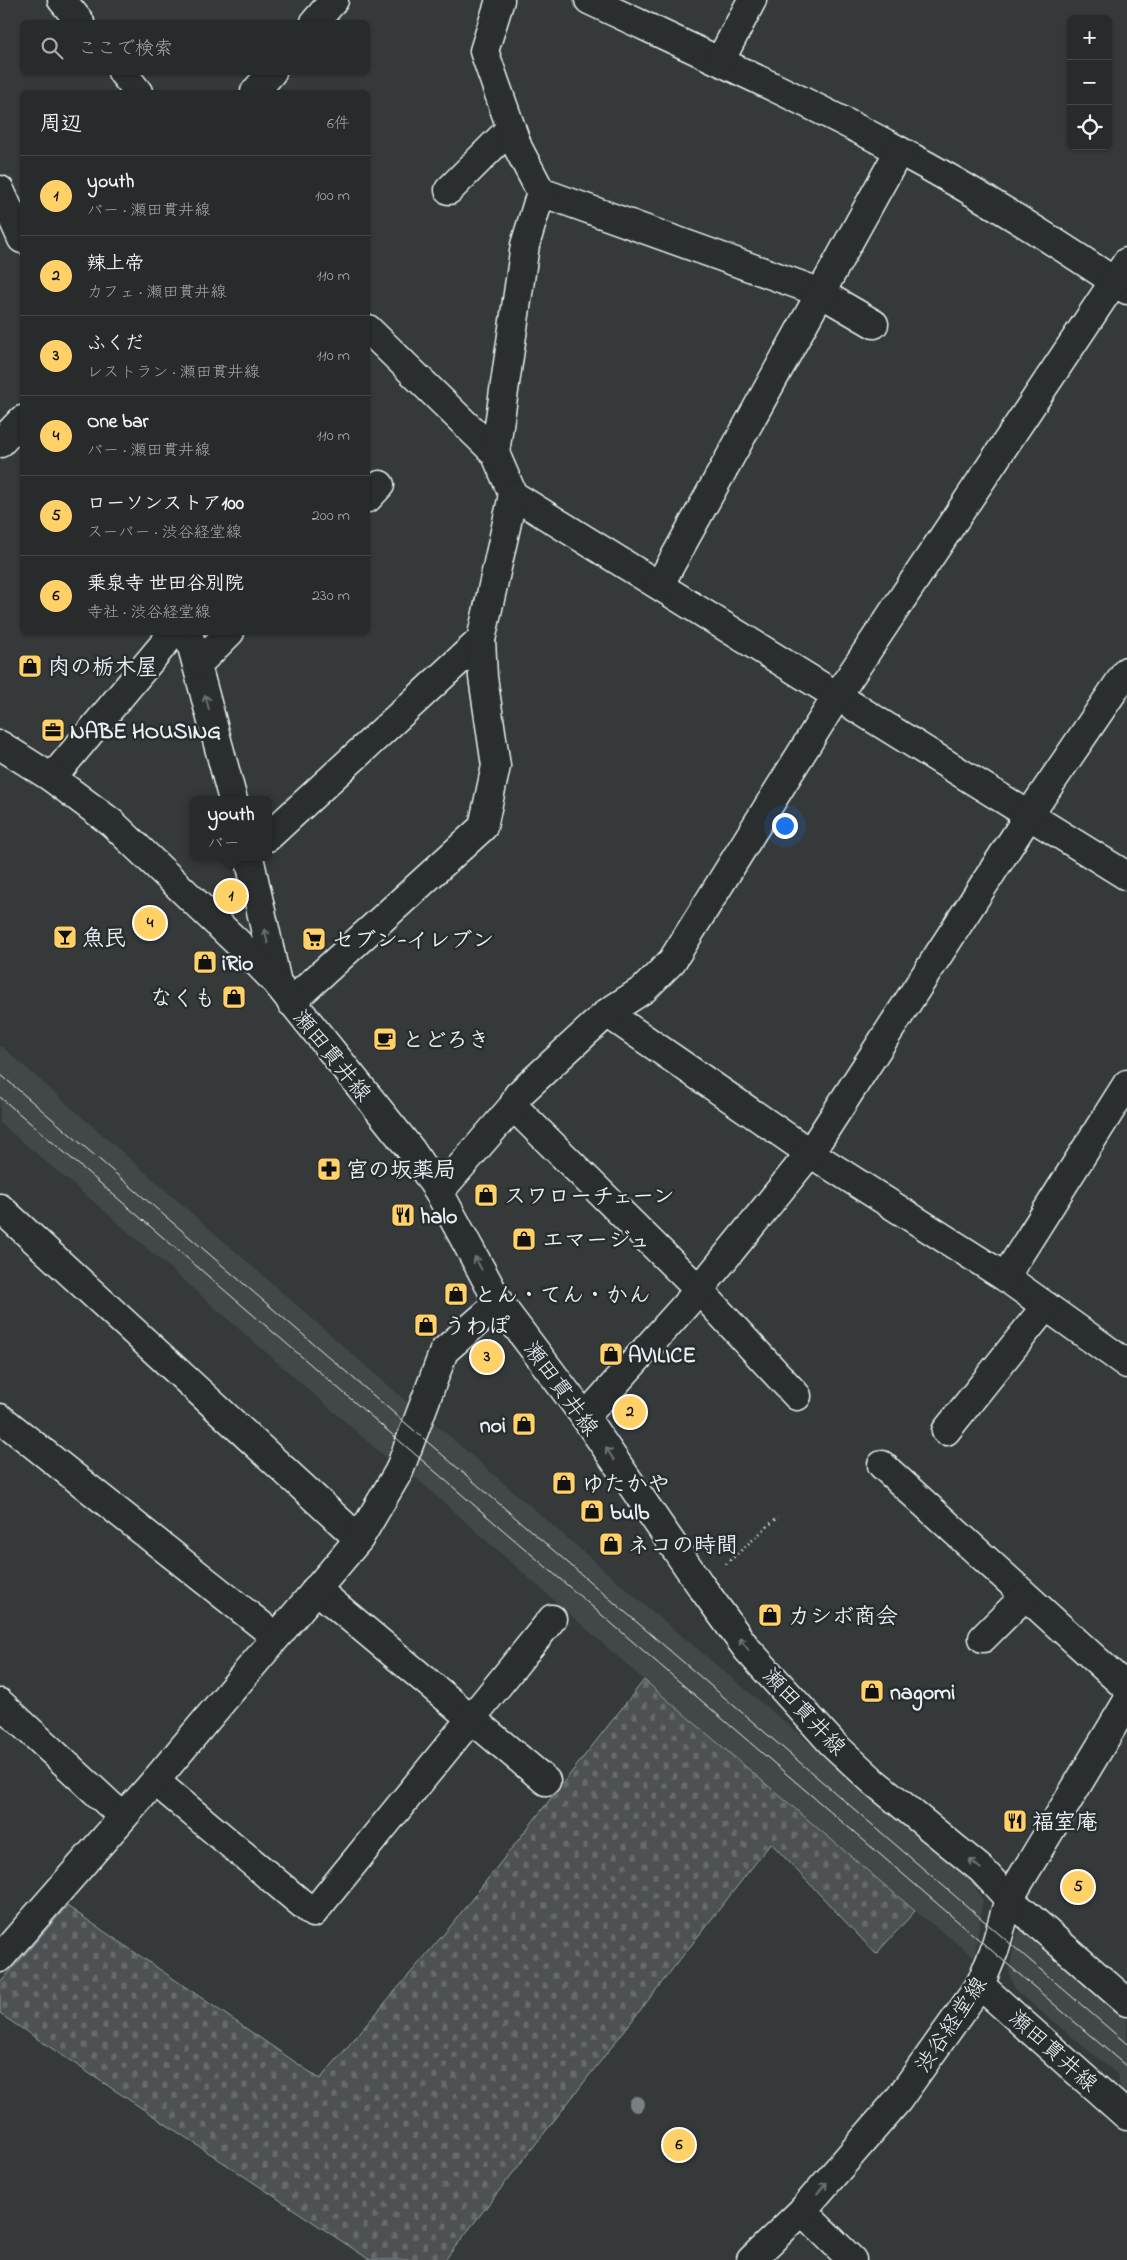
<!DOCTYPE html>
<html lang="ja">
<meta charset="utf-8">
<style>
:root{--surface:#282b2c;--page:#303334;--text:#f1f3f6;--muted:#a5a7a9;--line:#444748;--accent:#ffd166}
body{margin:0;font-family:"Indie Flower","Klee One",sans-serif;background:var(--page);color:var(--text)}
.controls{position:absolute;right:15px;top:15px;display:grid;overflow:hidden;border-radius:8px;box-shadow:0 1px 4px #0004}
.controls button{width:45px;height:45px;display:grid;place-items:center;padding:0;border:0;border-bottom:1px solid var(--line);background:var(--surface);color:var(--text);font:25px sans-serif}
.you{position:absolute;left:784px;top:825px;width:18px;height:18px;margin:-12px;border:4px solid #fff;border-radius:50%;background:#1a73e8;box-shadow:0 0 0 8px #1a73e833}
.badge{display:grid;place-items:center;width:32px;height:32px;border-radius:50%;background:var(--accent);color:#111;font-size:16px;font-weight:700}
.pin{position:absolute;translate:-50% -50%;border:2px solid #fff;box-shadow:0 1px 5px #0006}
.popup{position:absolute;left:190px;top:796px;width:82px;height:65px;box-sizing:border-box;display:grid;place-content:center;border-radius:8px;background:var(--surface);filter:drop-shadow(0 1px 4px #0005);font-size:16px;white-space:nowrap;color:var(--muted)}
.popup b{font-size:19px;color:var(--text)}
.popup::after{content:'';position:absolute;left:50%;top:100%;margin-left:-10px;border:10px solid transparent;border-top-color:var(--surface)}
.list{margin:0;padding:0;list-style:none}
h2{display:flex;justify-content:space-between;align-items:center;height:65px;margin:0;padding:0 20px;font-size:21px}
h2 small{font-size:16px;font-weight:400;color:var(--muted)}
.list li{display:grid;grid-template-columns:32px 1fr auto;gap:15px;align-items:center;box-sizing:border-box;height:80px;padding:0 20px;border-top:1px solid var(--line)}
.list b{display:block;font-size:19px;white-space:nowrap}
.list p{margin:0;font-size:16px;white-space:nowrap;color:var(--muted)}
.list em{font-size:16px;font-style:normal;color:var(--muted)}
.icon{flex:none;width:28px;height:28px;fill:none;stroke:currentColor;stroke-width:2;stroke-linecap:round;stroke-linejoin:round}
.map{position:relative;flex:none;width:1127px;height:2260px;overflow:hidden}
.search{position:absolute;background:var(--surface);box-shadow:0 1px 4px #0004;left:20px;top:20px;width:350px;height:55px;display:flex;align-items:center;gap:12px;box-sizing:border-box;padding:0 18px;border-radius:8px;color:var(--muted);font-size:19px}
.panel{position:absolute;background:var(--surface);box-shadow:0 1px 4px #0004;left:20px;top:90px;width:350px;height:545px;border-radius:8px}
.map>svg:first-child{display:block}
</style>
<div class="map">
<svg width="1127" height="2260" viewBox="0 0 1127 2260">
<defs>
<pattern id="cemetery-stones" width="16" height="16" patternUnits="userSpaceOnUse" patternTransform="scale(1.25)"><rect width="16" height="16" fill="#4d5152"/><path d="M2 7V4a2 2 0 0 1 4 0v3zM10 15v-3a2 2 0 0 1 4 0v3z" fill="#676a6c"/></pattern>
</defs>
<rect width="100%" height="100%" fill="#35393a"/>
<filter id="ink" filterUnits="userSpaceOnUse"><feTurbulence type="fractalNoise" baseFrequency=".02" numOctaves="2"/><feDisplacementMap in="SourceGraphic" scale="10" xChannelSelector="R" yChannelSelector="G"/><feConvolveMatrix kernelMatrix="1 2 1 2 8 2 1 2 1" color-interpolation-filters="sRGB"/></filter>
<g filter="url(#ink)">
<g fill="#424647">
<path d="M0 1045 414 1408 391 1462 109 1215 0 1123Z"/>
<path d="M427 1417 646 1606 964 1872 983 1899 975 1954 973 1956 915 1911 644 1680 408 1471Z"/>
<path d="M1022 1926 1127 2018V2097L1122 2093 1117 2074 1015 1990 1009 1973 1015 1939Z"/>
</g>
<path fill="url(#cemetery-stones)" stroke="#9aa1a5" d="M644 1680 915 1911 876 1954 771 1843 445 2260H370L0 2014V1983L67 1906 320 2079 449 1928Z"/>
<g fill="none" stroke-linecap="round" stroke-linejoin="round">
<g stroke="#e8f1f8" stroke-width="31">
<g id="minor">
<path d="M62 0 80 22"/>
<path d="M589 0C693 49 797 96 898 150 975 191 1056 242 1127 290"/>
<path d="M315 22 334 0"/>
<path d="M720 61 752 0"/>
<path d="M122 72 138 92"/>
<path d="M255 92 272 72"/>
<path d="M0 190 22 239"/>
<path d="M449 190 511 128"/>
<path d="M541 192 819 292 874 324"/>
<path d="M368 329 495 453 513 495 1127 876"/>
<path d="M0 443 22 420"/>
<path d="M495 453 525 245 541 192 518 148 484 51 500 0"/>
<path d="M368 498 380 485"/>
<path d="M660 584 899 151"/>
<path d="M188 632 233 800"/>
<path d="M197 665 230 632"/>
<path d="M52 778 174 632"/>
<path d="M268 837 481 640"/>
<path d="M249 857 277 983"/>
<path d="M291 1002 483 827 496 766 483 677 481 640 513 495"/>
<path d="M607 1013 810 1153 1005 1277 1127 1364"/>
<path d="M513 1106 699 1290 797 1396"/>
<path d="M439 1192 513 1106 518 1095 607 1013 644 989 672 961 837 696 1127 262"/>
<path d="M0 1208 359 1539"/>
<path d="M1005 1277 1127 1084"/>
<path d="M585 1417 699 1290 810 1153 1029 815 1127 671"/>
<path d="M0 1418 275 1636"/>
<path d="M946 1431 1046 1306"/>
<path d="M882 1465 1127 1688"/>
<path d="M316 1589 546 1781"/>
<path d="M983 1638 1024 1597"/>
<path d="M0 1703 123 1817"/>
<path d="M155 1781 313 1913 552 1619"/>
<path d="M1009 1899 1127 2002"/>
<path d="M0 1958 155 1781 359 1539 399 1471 444 1351 499 1303"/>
<path d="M802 2211 852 2260"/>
</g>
</g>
<g stroke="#e8f1f8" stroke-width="31">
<g id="major">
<path d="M0 745 52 778 112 823 238 943 277 983 411 1150 439 1192 499 1303 585 1417 701 1586 747 1649 832 1743 874 1782 982 1870 1009 1899"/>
<path d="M980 1985 1127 2116"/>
<path d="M751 2260 802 2211 898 2100 980 1985 994 1951 1009 1899 1127 1702"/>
</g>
</g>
<path stroke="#e8f1f8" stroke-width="3" stroke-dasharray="1 4" stroke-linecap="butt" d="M726 1564 778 1517"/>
<use href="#minor" stroke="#2a2d2e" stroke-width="28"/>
<use href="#major" stroke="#2a2d2e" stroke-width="28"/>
<g stroke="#e8f1f8" stroke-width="1">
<path d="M0 1074 1127 2044"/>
<path d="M0 1097 1127 2067"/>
</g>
</g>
<circle fill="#7a7f83" cx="637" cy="2104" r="8"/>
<defs><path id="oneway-shaft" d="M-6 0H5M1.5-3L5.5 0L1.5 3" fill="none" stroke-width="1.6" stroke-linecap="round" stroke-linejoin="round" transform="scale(1.25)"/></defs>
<g stroke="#6c7275">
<use href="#oneway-shaft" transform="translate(207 702) rotate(-105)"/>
<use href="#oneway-shaft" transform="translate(266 936) rotate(-103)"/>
<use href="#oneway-shaft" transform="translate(478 1263) rotate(-118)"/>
<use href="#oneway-shaft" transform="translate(610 1454) rotate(-124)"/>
<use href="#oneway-shaft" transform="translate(744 1644) rotate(-127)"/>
<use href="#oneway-shaft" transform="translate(975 1864) rotate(-141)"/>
<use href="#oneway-shaft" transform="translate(822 2188) rotate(-49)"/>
</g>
</g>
<defs>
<g id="shop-square" transform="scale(1.25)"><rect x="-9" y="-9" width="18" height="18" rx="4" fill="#ffd166" stroke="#2a2d2e"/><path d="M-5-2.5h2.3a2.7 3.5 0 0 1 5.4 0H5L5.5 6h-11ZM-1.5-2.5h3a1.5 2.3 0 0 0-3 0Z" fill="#111"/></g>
<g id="office-square" transform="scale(1.25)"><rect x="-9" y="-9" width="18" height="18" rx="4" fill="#ffd166" stroke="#2a2d2e"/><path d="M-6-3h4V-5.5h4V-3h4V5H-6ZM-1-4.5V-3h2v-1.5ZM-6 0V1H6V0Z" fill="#111"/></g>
<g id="bar-square" transform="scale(1.25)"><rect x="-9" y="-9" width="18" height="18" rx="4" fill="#ffd166" stroke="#2a2d2e"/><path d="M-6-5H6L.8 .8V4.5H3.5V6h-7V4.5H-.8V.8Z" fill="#111"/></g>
<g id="supermarket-square" transform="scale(1.25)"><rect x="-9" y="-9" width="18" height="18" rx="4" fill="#ffd166" stroke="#2a2d2e"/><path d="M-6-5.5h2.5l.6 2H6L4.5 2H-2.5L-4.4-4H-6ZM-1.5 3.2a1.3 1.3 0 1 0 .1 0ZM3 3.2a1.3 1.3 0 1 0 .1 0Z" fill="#111"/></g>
<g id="cafe-square" transform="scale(1.25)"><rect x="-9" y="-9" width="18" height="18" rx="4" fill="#ffd166" stroke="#2a2d2e"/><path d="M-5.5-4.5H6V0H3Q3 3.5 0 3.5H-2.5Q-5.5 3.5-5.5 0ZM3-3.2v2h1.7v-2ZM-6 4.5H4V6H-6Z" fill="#111"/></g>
<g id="pharmacy-square" transform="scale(1.25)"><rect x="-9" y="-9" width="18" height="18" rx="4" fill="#ffd166" stroke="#2a2d2e"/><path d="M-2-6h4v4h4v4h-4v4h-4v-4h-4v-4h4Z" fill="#111"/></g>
<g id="restaurant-square" transform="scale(1.25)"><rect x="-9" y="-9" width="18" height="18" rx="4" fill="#ffd166" stroke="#2a2d2e"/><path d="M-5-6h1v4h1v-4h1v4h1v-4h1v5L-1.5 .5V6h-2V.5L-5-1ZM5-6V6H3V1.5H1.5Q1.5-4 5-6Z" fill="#111"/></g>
</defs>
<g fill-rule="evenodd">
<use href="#shop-square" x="30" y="666"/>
<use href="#office-square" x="53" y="730"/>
<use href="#bar-square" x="65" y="937"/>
<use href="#supermarket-square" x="314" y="939"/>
<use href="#shop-square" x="205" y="962"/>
<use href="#shop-square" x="234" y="997"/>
<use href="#cafe-square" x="385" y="1039"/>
<use href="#pharmacy-square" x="329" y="1169"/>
<use href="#shop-square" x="486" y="1195"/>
<use href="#restaurant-square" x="403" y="1215"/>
<use href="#shop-square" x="524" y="1239"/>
<use href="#shop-square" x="456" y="1294"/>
<use href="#shop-square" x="426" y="1325"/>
<use href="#shop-square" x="611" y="1354"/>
<use href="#shop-square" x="524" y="1424"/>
<use href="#shop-square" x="564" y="1483"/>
<use href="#shop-square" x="592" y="1511"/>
<use href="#shop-square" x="611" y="1544"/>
<use href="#shop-square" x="770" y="1615"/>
<use href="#shop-square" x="872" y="1691"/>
<use href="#restaurant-square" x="1015" y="1821"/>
</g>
<g text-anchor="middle" stroke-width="5" stroke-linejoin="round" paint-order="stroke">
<g font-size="22" font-weight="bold" fill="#e8f1f8" stroke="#2a2d2e" text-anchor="start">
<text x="48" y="674">肉の栃木屋</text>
<text x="70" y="738">NABE HOUSING</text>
<text x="82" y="945">魚民</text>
<text x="332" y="947">セブン-イレブン</text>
<text x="222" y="970">iRio</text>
<text x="216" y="1005" text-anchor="end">なくも</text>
<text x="402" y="1047">とどろき</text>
<text x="346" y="1177">宮の坂薬局</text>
<text x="504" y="1203">スワローチェーン</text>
<text x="420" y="1223">halo</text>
<text x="542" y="1247">エマージュ</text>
<text x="474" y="1302">とん・てん・かん</text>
<text x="444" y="1333">うわぽ</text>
<text x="628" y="1362">AVILICE</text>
<text x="506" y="1432" text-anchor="end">noi</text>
<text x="582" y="1491">ゆたかや</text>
<text x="610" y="1519">bulb</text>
<text x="628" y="1552">ネコの時間</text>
<text x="788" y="1623">カシボ商会</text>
<text x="890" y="1699">nagomi</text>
<text x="1032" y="1829">福室庵</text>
</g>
<g font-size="22" fill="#e8f1f8" stroke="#2a2d2e">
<text transform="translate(333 1055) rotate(51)" y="8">瀬田貫井線</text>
<text transform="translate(562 1388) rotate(54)" y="8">瀬田貫井線</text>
<text transform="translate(805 1711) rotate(47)" y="8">瀬田貫井線</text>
<text transform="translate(950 2024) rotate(-56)" y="8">渋谷経堂線</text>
<text transform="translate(1054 2050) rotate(42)" y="8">瀬田貫井線</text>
</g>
</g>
</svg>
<div class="controls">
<button>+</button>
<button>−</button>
<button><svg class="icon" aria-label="locate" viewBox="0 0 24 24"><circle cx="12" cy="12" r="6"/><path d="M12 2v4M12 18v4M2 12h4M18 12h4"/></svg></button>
</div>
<div class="you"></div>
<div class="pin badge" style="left:231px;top:896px">1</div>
<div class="popup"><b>youth</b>バー</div>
<div class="pin badge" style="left:630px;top:1412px">2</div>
<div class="pin badge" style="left:487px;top:1357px">3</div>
<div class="pin badge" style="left:150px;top:923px">4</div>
<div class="pin badge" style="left:1078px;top:1887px">5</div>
<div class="pin badge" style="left:679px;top:2145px">6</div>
<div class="search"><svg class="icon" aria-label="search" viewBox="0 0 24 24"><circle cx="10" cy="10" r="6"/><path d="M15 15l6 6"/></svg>ここで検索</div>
<section class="panel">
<h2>周辺<small>6件</small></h2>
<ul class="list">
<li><span class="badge">1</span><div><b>youth</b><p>バー · 瀬田貫井線</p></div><em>100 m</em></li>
<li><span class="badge">2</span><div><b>辣上帝</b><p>カフェ · 瀬田貫井線</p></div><em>110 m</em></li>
<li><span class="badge">3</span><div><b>ふくだ</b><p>レストラン · 瀬田貫井線</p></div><em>110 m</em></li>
<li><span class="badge">4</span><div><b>One bar</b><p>バー · 瀬田貫井線</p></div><em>110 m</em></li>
<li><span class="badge">5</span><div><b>ローソンストア100</b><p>スーパー · 渋谷経堂線</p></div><em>200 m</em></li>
<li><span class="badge">6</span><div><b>乗泉寺 世田谷別院</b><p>寺社 · 渋谷経堂線</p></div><em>230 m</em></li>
</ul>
</section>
</div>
